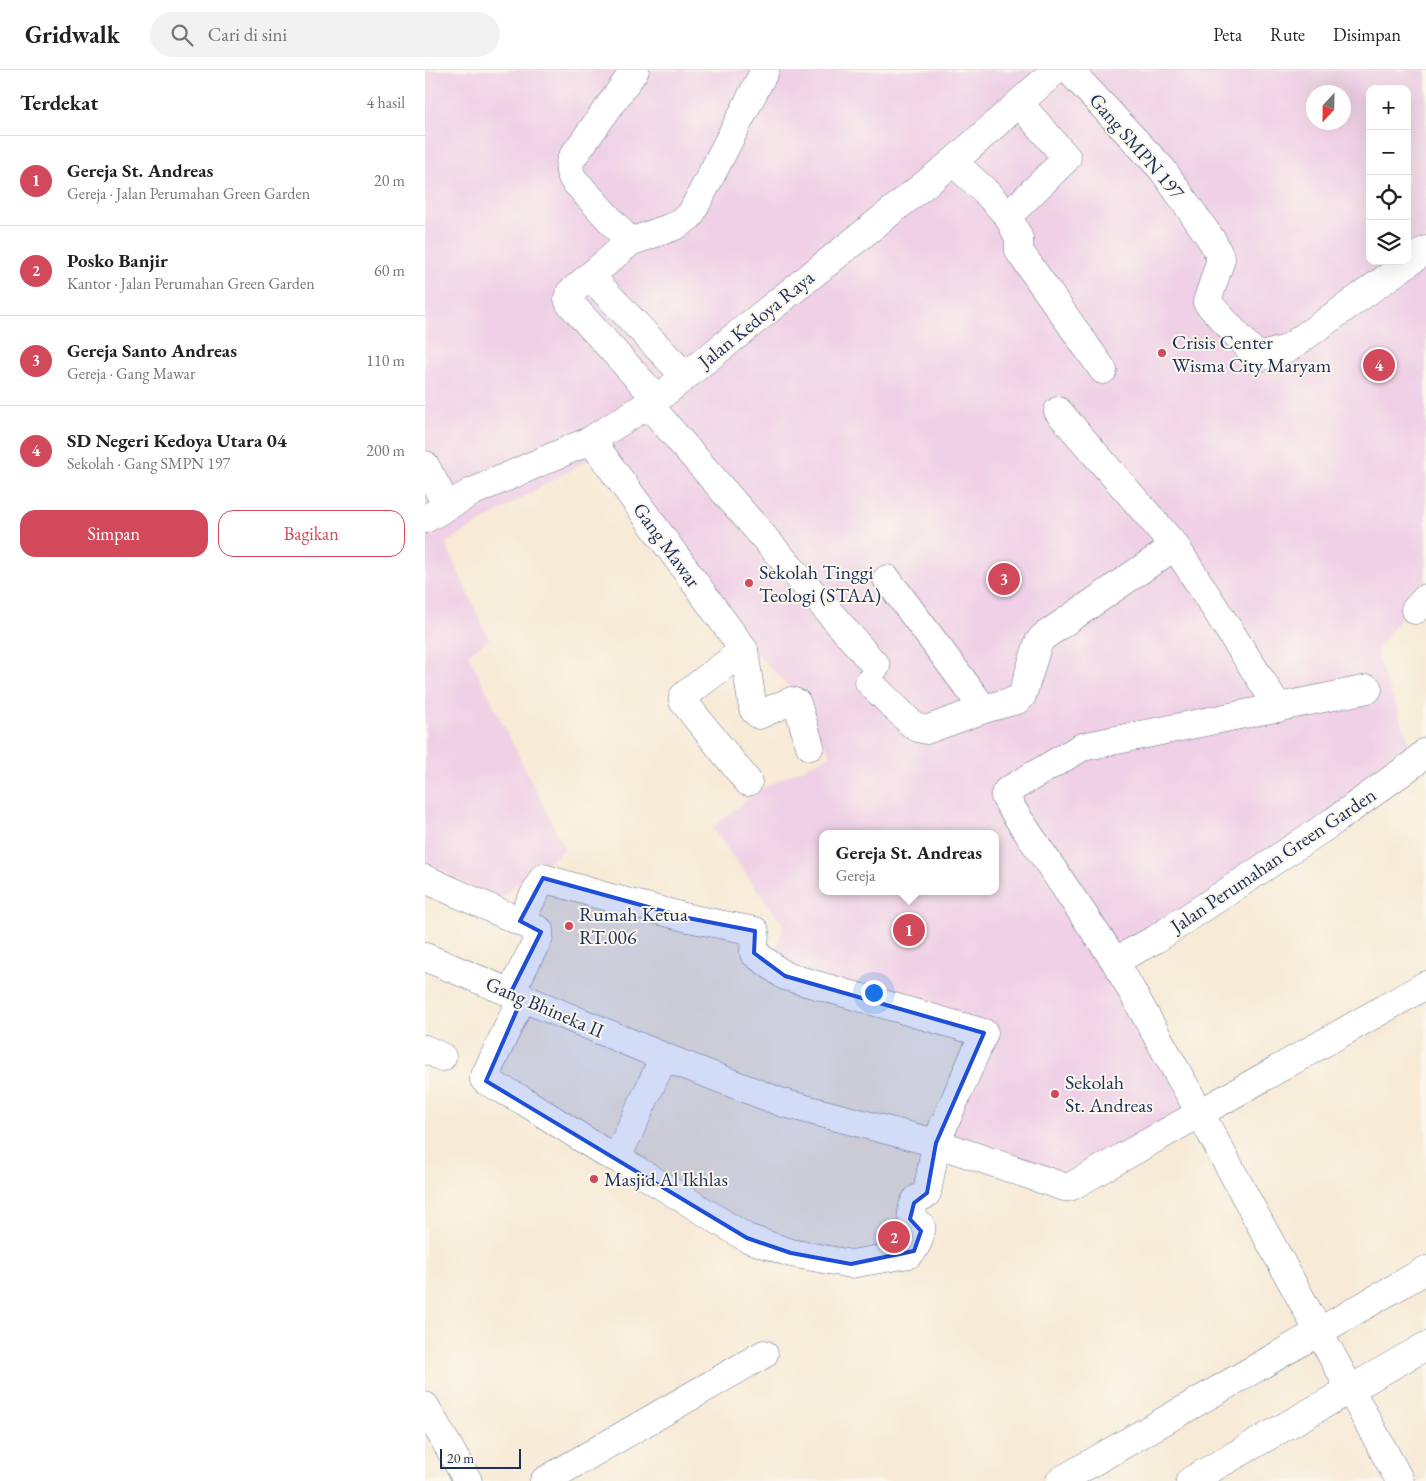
<!DOCTYPE html>
<html lang="id">
<meta charset="utf-8">
<style>
:root{--surface:#fff;--page:#f2f2f2;--text:#222;--muted:#767676;--line:#e0e0e0;--accent:#d1495b}
body{margin:0;font-family:"EB Garamond",serif;background:var(--page);color:var(--text)}
.controls{position:absolute;right:15px;top:15px;display:grid;overflow:hidden;border-radius:10px;box-shadow:0 5px 20px #0002}
.controls button{width:45px;height:45px;display:grid;place-items:center;padding:0;border:0;border-bottom:1px solid var(--line);background:var(--surface);color:var(--text);font:25px sans-serif}
.compass{position:absolute;left:881px;top:15px;width:45px;height:45px;border-radius:50%;background:var(--surface);box-shadow:0 5px 20px #0002;rotate:202deg}
.scale{position:absolute;left:15px;bottom:12px;width:81px;box-sizing:border-box;padding-left:5px;border:2px solid #1b2f5e;border-top:0;font-size:14px;line-height:18px;white-space:nowrap;color:#1b2f5e;-webkit-text-stroke:4px #fbf7ec;paint-order:stroke}
.you{position:absolute;left:448px;top:922px;width:18px;height:18px;margin:-12px;border:4px solid #fff;border-radius:50%;background:#1a73e8;box-shadow:0 0 0 8px #1a73e833}
.badge{display:grid;place-items:center;width:32px;height:32px;border-radius:50%;background:var(--accent);color:#fff;font-size:16px;font-weight:700}
.pin{position:absolute;translate:-50% -50%;border:2px solid #fff;box-shadow:0 1px 5px #0006}
.popup{position:absolute;left:394px;top:760px;width:180px;height:65px;box-sizing:border-box;display:grid;place-content:center;border-radius:10px;background:var(--surface);filter:drop-shadow(0 1px 4px #0005);font-size:16px;white-space:nowrap;color:var(--muted)}
.popup b{font-size:19px;color:var(--text)}
.popup::after{content:'';position:absolute;left:50%;top:100%;margin-left:-10px;border:10px solid transparent;border-top-color:var(--surface)}
.list{margin:0;padding:0;list-style:none}
h2{display:flex;justify-content:space-between;align-items:center;height:65px;margin:0;padding:0 20px;font-size:21px}
h2 small{font-size:16px;font-weight:400;color:var(--muted)}
.list li{display:grid;grid-template-columns:32px 1fr auto;gap:15px;align-items:center;box-sizing:border-box;height:90px;padding:0 20px;border-top:1px solid var(--line)}
.list b{display:block;font-size:19px;white-space:nowrap}
.list p{margin:0;font-size:16px;white-space:nowrap;color:var(--muted)}
.list em{font-size:16px;font-style:normal;color:var(--muted)}
.actions{display:flex;gap:10px;padding:15px 20px}
.actions a{flex:1;padding:11px 0;border:1px solid var(--accent);border-radius:15px;text-align:center;font-size:18px;color:var(--accent)}
.actions .main{background:var(--accent);color:#fff}
.icon{flex:none;width:28px;height:28px;fill:none;stroke:currentColor;stroke-width:2;stroke-linecap:round;stroke-linejoin:round}
.map{position:relative;flex:none;width:1001px;height:1411px;overflow:hidden}
header{display:flex;align-items:center;gap:30px;box-sizing:border-box;height:70px;padding:0 25px;background:var(--surface);border-bottom:1px solid var(--line)}
header strong{font-size:24px}
nav{display:flex;gap:28px;margin-inline-start:auto;font-size:18px}
.search{width:350px;height:45px;background:var(--page);display:flex;align-items:center;gap:12px;box-sizing:border-box;padding:0 18px;border-radius:28px;color:var(--muted);font-size:19px}
main{display:flex}
aside{flex:1;background:var(--surface)}
.map>svg:first-child{display:block}
</style>
<header>
<strong>Gridwalk</strong>
<div class="search"><svg class="icon" aria-label="search" viewBox="0 0 24 24"><circle cx="10" cy="10" r="6"/><path d="M15 15l6 6"/></svg>Cari di sini</div>
<nav><a>Peta</a><a>Rute</a><a>Disimpan</a></nav>
</header>
<main>
<aside>
<h2>Terdekat<small>4 hasil</small></h2>
<ul class="list">
<li><span class="badge">1</span><div><b>Gereja St. Andreas</b><p>Gereja · Jalan Perumahan Green Garden</p></div><em>20 m</em></li>
<li><span class="badge">2</span><div><b>Posko Banjir</b><p>Kantor · Jalan Perumahan Green Garden</p></div><em>60 m</em></li>
<li><span class="badge">3</span><div><b>Gereja Santo Andreas</b><p>Gereja · Gang Mawar</p></div><em>110 m</em></li>
<li><span class="badge">4</span><div><b>SD Negeri Kedoya Utara 04</b><p>Sekolah · Gang SMPN 197</p></div><em>200 m</em></li>
</ul>
<div class="actions"><a class="main">Simpan</a><a>Bagikan</a></div>
</aside>
<div class="map">
<svg width="1001" height="1411" viewBox="0 0 1001 1411">
<rect width="100%" height="100%" fill="#fbf7ec"/>
<filter id="ink" filterUnits="userSpaceOnUse"><feTurbulence type="fractalNoise" baseFrequency=".02" numOctaves="2"/><feDisplacementMap in="SourceGraphic" scale="10" xChannelSelector="R" yChannelSelector="G"/><feConvolveMatrix kernelMatrix="1 2 1 2 8 2 1 2 1" color-interpolation-filters="sRGB"/></filter>
<filter id="wash" filterUnits="userSpaceOnUse"><feTurbulence type="fractalNoise" baseFrequency=".0096" numOctaves="4" result="noise"/><feDisplacementMap in="SourceGraphic" scale="20" xChannelSelector="R" yChannelSelector="G"/><feGaussianBlur stdDeviation="1.12" result="paint"/><feColorMatrix in="noise" values="0 0 0 0 0 0 0 0 0 0 0 0 0 0 0 0 0 1.4 0 .05"/><feComposite in="paint" operator="in"/></filter>
<g filter="url(#wash)">
<rect width="100%" height="100%" fill="#f7ead6"/>
<path fill="#efd0e6" fill-rule="evenodd" d="M0 0H1001V518L980 541 951 583 989 685 699 894 796 1040 656 1121 525 1065 563 961 344 905 359 856 287 758 334 720 406 685 369 623 323 574 176 382 20 473 64 569 43 584 140 779 70 831 0 790ZM945 19H982V191H945ZM888 22H918V52H888ZM398 764H570V821H398Z"/>
</g>
<g filter="url(#ink)">
<g fill="none" stroke-linecap="round" stroke-linejoin="round">
<g stroke="#687088" stroke-width="29">
<g id="minor">
<path d="M644 0 737 99 788 172 796 189 782 232 825 279 834 287 862 279 1001 180"/>
<path d="M528 92 559 120 583 146 594 168V181L678 300"/>
<path d="M583 146 642 88 594 33"/>
<path d="M205 172 148 109C144 101 143 96 147 88L210 0"/>
<path d="M165 206 260 306"/>
<path d="M232 329 144 232 143 228 145 223 205 172 250 156 265 146 340 0"/>
<path d="M223 334 451 596"/>
<path d="M633 341 750 476 854 638"/>
<path d="M166 370 319 580"/>
<path d="M0 395 22 436"/>
<path d="M0 449 47 422 166 370 232 329 528 92 631 0"/>
<path d="M462 509 559 639"/>
<path d="M990 540 1001 528"/>
<path d="M444 612 487 654 493 658 501 660 559 639 592 630 597 626 612 577 614 572 618 567 750 476"/>
<path d="M943 619 657 677 582 721 580 724V727L593 748 690 891 775 1043 975 1411"/>
<path d="M323 712 258 631V627L260 625 319 580 328 639 334 645 366 631 372 633 385 676"/>
<path d="M0 809 114 860V867L86 922 94 932 93 936 60 1006 59 1009 61 1011 99 1031 180 1083 192 1088 239 987 358 1033 511 1073 639 1117H645L1001 915"/>
<path d="M95 851 118 808 175 825 263 848 330 861 329 883 360 906 559 963 511 1073 502 1123C499 1127 496 1126 492 1129 489 1132 489 1133 488 1136 485 1147 487 1150 496 1156 497 1165 491 1179 484 1184L426 1194 366 1183 322 1168 192 1088"/>
<path d="M0 887 239 987"/>
<path d="M690 891 731 869 909 751 988 694 1001 682"/>
<path d="M0 979 17 987"/>
<path d="M0 1336 43 1411"/>
<path d="M119 1411 339 1284"/>
<path d="M635 1411 1001 1200"/>
<path d="M765 1411 1001 1276"/>
</g>
</g>
<use href="#minor" stroke="#fff" stroke-width="28"/>
</g>
</g>
<path fill="#1d4ed8" fill-opacity="0.2" stroke="#1d4ed8" stroke-width="4" stroke-linejoin="round" d="M118 808 263 848 330 861 329 883 360 906 559 963 511 1073 502 1123 489 1133 485 1149 496 1161 489 1181 426 1194 366 1183 322 1168 61 1011 95 933 86 922 116 862 95 851Z"/>
<g fill="#d1495b" stroke="#fbf7ec" stroke-width="2">
<circle cx="737" cy="283" r="5"/>
<circle cx="324" cy="513" r="5"/>
<circle cx="144" cy="856" r="5"/>
<circle cx="630" cy="1024" r="5"/>
<circle cx="169" cy="1109" r="5"/>
</g>
<g text-anchor="middle" stroke-width="4" stroke-linejoin="round" paint-order="stroke">
<g font-size="20" fill="#1b2f5e" stroke="#fbf7ec">
<text transform="translate(712 76) rotate(49)" y="7">Gang SMPN 197</text>
<text transform="translate(331 249) rotate(-39)" y="7">Jalan Kedoya Raya</text>
<text transform="translate(242 475) rotate(54)" y="7">Gang Mawar</text>
<text transform="translate(848 790) rotate(-34)" y="7">Jalan Perumahan Green Garden</text>
<text transform="translate(120 937) rotate(23)" y="7">Gang Bhineka II</text>
</g>
<g font-size="20" fill="#1b2f5e" stroke="#fbf7ec" text-anchor="start">
<text x="747" y="279">Crisis Center<tspan x="747" dy="23">Wisma City Maryam</tspan></text>
<text x="334" y="509">Sekolah Tinggi<tspan x="334" dy="23">Teologi (STAA)</tspan></text>
<text x="154" y="851">Rumah Ketua<tspan x="154" dy="23">RT.006</tspan></text>
<text x="640" y="1019">Sekolah<tspan x="640" dy="23">St. Andreas</tspan></text>
<text x="179" y="1116">Masjid Al Ikhlas</text>
</g>
</g>
</svg>
<div class="controls">
<button>+</button>
<button>−</button>
<button><svg class="icon" aria-label="locate" viewBox="0 0 24 24"><circle cx="12" cy="12" r="6"/><path d="M12 2v4M12 18v4M2 12h4M18 12h4"/></svg></button>
<button><svg class="icon" aria-label="layers" viewBox="0 0 24 24"><path d="M12 4l9 5-9 5-9-5zM3 14l9 5 9-5"/></svg></button>
</div>
<svg class="compass" viewBox="-18 -18 36 36"><path d="M0-13l5 13h-10z" fill="#e53935"/><path d="M0 13l5-13h-10z" fill="#767676"/></svg>
<div class="scale">20 m</div>
<div class="you"></div>
<div class="pin badge" style="left:484px;top:860px">1</div>
<div class="popup"><b>Gereja St. Andreas</b>Gereja</div>
<div class="pin badge" style="left:469px;top:1167px">2</div>
<div class="pin badge" style="left:579px;top:509px">3</div>
<div class="pin badge" style="left:954px;top:295px">4</div>
</div>
</main>
